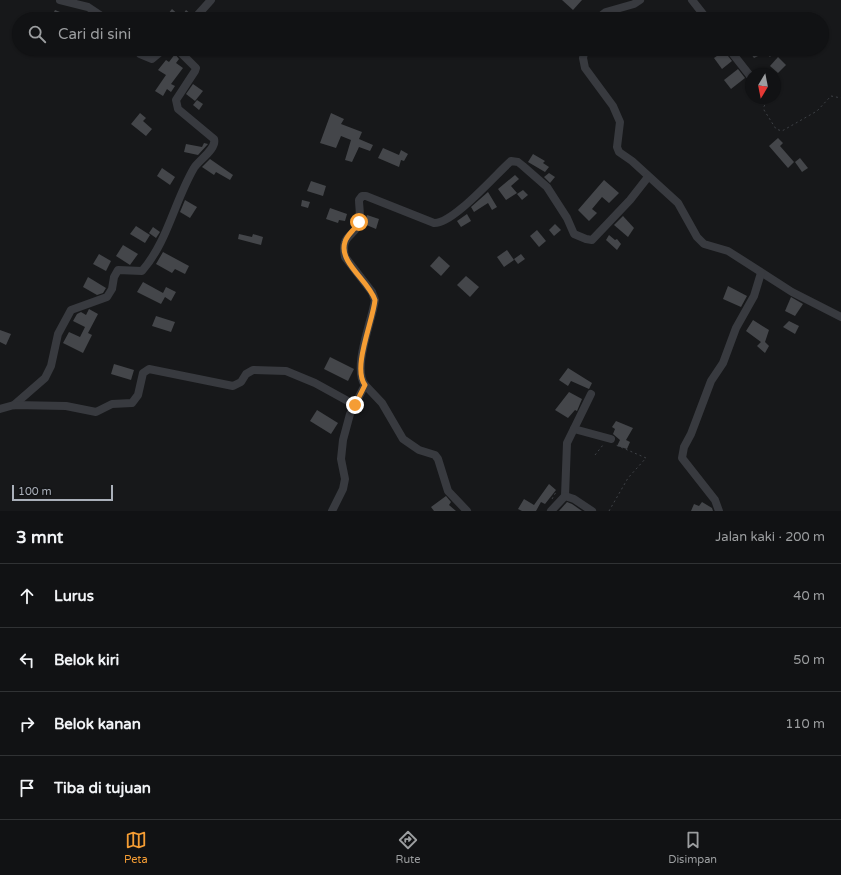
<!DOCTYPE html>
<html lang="id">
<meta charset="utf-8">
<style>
:root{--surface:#111214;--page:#1e2022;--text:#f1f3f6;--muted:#9c9ea0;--line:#303234;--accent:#f59d34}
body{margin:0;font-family:"Varela Round",sans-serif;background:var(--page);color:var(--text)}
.compass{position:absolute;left:745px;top:68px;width:36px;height:36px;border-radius:50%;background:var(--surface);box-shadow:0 1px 3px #0004;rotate:190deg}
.scale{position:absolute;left:12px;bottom:10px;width:101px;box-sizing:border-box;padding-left:4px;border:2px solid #aab0ba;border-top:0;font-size:11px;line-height:14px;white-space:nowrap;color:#aab0ba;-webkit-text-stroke:3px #121315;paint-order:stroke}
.stop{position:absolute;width:12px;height:12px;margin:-9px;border:3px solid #f59d34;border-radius:50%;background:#fff}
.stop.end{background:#f59d34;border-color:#fff;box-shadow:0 1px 4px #0008}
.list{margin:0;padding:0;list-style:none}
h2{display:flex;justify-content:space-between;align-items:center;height:52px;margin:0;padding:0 16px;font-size:17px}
h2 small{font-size:13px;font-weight:400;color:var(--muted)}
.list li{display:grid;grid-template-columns:26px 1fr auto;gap:12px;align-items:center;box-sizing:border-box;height:64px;padding:0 16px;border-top:1px solid var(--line)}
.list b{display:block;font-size:15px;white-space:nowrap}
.list em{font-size:13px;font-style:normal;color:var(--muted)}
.icon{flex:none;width:22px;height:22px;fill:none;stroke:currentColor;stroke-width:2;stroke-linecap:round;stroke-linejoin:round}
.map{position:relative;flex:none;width:841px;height:511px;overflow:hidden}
.search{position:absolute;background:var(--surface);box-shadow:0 1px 3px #0004;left:12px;right:12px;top:12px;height:44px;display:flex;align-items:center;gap:10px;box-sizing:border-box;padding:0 14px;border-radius:22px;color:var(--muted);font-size:15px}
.sheet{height:308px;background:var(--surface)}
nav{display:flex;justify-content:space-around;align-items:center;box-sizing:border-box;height:56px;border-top:1px solid var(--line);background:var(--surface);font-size:11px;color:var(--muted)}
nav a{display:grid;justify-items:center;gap:2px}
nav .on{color:var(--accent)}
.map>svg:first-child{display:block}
</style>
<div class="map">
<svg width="841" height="511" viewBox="0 0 841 511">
<rect width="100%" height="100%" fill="#17181a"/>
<g fill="#44464a">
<path d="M562 0H582L573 10Z"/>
<path d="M172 9 181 17 186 10 191 14 187 19H171L167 15Z"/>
<path d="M55 10 65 14 72 19H60L52 16Z"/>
<path d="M736 49H760L764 53 754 58 747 49 740 55Z"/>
<path d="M766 49H776L770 57 764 52Z"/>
<path d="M724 51 732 61 722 69 714 58Z"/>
<path d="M175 54 179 59 176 63 183 68 171 84 175 86 171 92 167 89 163 96 155 91 166 75 158 70 166 60 169 62Z"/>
<path d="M778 57 786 65 778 73 770 66Z"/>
<path d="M738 69 745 78 731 89 724 80Z"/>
<path d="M193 84 203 91 195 101 186 94Z"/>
<path d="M197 100 203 104 199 110 193 105Z"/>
<path d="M140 113 146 118 143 121 152 129 146 136 131 124Z"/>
<path d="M331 113 344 119 341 124 362 132 359 139 373 145 370 151 359 147 352 162 345 160 351 140 341 136 336 148 320 143Z"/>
<path d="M778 138 783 143 780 146 794 162 788 168 769 146Z"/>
<path d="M204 143 208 144 198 155 184 152 186 144 202 147Z"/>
<path d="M383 148 399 155 401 150 408 154 404 161 401 160 399 167 378 158Z"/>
<path d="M533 154 545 161 543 163 549 167 545 172 528 162Z"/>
<path d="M800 158 808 168 802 172 795 162Z"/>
<path d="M210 159 233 175 230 180 216 172 214 175 202 167Z"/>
<path d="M162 168 175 177 170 185 157 176Z"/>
<path d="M549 173 555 177 550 183 544 177Z"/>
<path d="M515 175 519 179 511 186 517 193 506 200 498 189Z"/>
<path d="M604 180 619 193 609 203 602 197 592 209 597 213 589 221 578 210Z"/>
<path d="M311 181 326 186 323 196 307 191Z"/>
<path d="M523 190 528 195 522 200 517 194Z"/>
<path d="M488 192 497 207 492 210 488 203 474 212 471 207Z"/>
<path d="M185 200 197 207 190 218 180 212Z"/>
<path d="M302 200 310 202 308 208 301 206Z"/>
<path d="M330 208 347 214 345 221 339 220 338 223 326 219Z"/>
<path d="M467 214 471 221 461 227 457 221Z"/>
<path d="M367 215 379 219 376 229 364 224Z"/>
<path d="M623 216 634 228 628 237 614 225Z"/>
<path d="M555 224 561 230 554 236 549 230Z"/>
<path d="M136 226 150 235 145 243 130 234Z"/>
<path d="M153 227 160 232 156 238 149 233Z"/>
<path d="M537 230 546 241 539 247 530 236Z"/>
<path d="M239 234 252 237 253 234 263 237 261 245 238 239Z"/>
<path d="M609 235 615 240 617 239 621 244 617 250 606 240Z"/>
<path d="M123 245 138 254 130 265 116 256Z"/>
<path d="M507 250 514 260 504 267 497 257Z"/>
<path d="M163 252 189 266 185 274 175 269 172 273 156 264Z"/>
<path d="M99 254 111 261 106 271 93 264Z"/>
<path d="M521 254 525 259 518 264 514 259Z"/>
<path d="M439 256 450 266 441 276 430 266Z"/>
<path d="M466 276 479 287 470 297 457 285Z"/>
<path d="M88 277 106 288 103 293 97 295 83 287Z"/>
<path d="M143 282 163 293 166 287 176 292 171 301 165 297 161 304 137 292Z"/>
<path d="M728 286 747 296 741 307 723 299Z"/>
<path d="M791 297 803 304 795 316 785 311Z"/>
<path d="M89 309 98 314 88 333 92 335 83 353 63 343 69 332 80 337 85 327 73 321 77 314 81 312 86 315Z"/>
<path d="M156 316 175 322 171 332 152 326Z"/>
<path d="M753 320 769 330 765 342 769 346 765 353 757 346 761 342 746 331Z"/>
<path d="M789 321 799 326 795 334 783 327Z"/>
<path d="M0 330 11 334 6 345 0 342Z"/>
<path d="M330 357 354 369 348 381 324 369Z"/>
<path d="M114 364 134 370 131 380 111 374Z"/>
<path d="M568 368 592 383 589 389 571 381 568 386 559 380Z"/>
<path d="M569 392 582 399 577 411 575 410 568 418 555 410Z"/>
<path d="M317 410 338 423 331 434 310 421Z"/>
<path d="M616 421 633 428 626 440 630 442 627 449 617 446 620 440 613 434 615 429 612 427Z"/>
<path d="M549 484 556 490 545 504 541 502 536 511H522L518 509 524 499 534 505Z"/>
<path d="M446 496 451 502 449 505 456 511H434L431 507Z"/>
<path d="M567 502 572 504 582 511H559Z"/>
<path d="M702 502 712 508 713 511H691L694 504 699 506Z"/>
</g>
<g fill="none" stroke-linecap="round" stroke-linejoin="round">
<g stroke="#3e4146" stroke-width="1" stroke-dasharray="2 3" stroke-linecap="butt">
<path d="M772 98 764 106V110L776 129 782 131 817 111 831 96 841 98"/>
<path d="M595 455 603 445"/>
<path d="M552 499 556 492"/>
<path d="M609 511 628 478 646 458 616 445"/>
</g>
<g stroke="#383a3f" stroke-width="8">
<path d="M60 0 88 7 106 19"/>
<path d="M692 0 707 19"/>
<path d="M194 19 211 0"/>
<path d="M597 19 606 12 634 4 640 0"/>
<path d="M136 49 140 54 152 59 164 49"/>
<path d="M585 49 583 58 585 68 613 106 620 122 617 147 619 152 632 161 678 203 697 237 704 244 728 251 792 292 841 317"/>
<path d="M729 49 751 77"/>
<path d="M365 385 382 403 403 439 419 450 435 455 438 459 448 491 467 511"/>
<path d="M14 405 45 378 51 366 58 334 71 310 107 297 112 289 114 277 118 270 142 271C168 241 174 202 194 168 199 160 217 149 214 139L178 109 176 100 195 71 196 68 177 49"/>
<path d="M0 409 14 405 66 406 96 412 112 404 132 403 138 395 143 373 149 369 233 386 241 382 246 374 253 370 286 371 315 383 355 405"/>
<path d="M574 429 611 439"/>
<path d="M565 496 567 443 591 394"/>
<path d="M332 511 343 489 345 479 341 459 343 440 350 414 365 385C352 368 372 321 375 300L372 292 345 257C340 233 356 237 359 222 361 215 359 207 359 200L362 196H366L434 223C453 224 495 175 511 161L518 162 523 166 547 187 567 218 574 234 586 239 592 240 630 200 648 177"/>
<path d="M551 511 565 496 574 499 592 511"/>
<path d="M719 511 715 500 682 458 684 447 691 434 711 381 723 363 736 328 754 296 761 273"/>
</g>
</g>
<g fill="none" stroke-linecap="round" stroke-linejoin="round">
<path stroke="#f59d34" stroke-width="5" d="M355 405 365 385C352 368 373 321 375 300 369 281 338 262 345 242 347 234 355 230 359 222"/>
</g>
</svg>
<svg class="compass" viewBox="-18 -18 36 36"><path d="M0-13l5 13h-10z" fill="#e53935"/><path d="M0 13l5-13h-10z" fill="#9c9ea0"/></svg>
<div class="scale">100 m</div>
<div class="stop" style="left:359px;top:222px"></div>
<div class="stop end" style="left:355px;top:405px"></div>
<div class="search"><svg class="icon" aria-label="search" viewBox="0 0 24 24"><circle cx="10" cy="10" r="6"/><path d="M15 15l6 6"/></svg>Cari di sini</div>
</div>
<section class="sheet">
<h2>3 mnt<small>Jalan kaki · 200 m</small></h2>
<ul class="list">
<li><svg class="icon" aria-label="ahead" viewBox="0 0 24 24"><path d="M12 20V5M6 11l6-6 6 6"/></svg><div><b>Lurus</b></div><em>40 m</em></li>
<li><svg class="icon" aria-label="left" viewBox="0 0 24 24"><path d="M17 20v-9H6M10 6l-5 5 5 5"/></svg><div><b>Belok kiri</b></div><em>50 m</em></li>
<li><svg class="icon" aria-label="right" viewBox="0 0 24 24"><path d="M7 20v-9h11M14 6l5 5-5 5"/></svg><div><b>Belok kanan</b></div><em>110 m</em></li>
<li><svg class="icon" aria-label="arrive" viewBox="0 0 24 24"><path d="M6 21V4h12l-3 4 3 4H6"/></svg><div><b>Tiba di tujuan</b></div></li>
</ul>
</section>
<nav>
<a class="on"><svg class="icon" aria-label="map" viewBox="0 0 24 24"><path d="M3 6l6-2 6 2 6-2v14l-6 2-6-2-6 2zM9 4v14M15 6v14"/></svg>Peta</a>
<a><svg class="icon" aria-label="directions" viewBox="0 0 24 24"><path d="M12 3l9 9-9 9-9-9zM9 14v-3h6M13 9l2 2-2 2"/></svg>Rute</a>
<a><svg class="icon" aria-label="saved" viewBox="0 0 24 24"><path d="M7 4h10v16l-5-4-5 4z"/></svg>Disimpan</a>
</nav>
